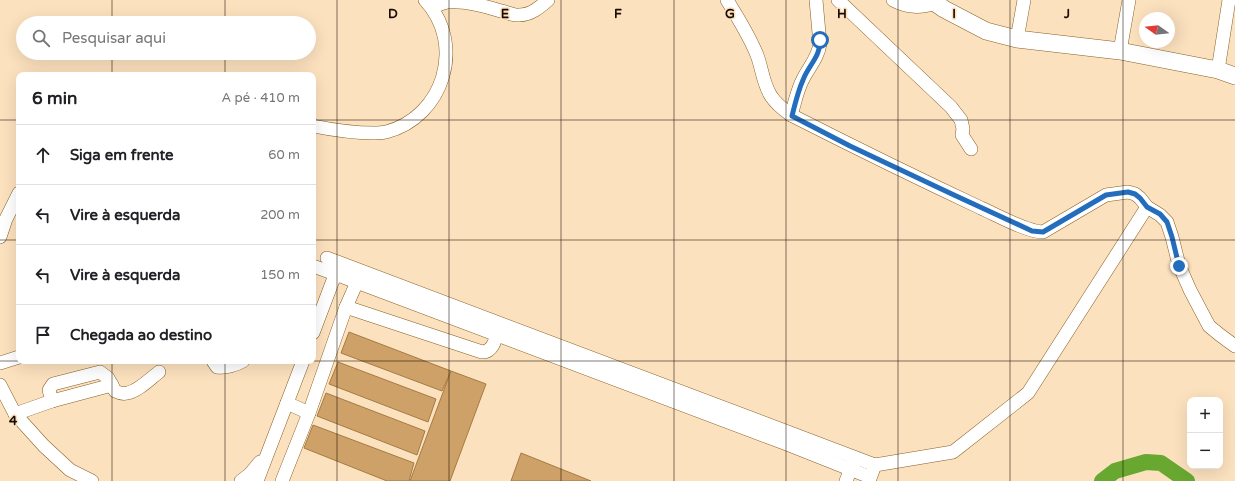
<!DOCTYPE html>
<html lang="pt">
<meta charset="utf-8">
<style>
:root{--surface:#fff;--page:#f2f2f2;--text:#202124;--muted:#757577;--line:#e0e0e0}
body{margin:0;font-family:"Varela Round",sans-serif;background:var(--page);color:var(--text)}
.controls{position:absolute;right:12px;bottom:12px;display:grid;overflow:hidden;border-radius:8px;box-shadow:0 4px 16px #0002}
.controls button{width:36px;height:36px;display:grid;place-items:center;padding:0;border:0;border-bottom:1px solid var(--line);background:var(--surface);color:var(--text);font:20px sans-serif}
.compass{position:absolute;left:1139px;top:12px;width:36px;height:36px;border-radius:50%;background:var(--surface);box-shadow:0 4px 16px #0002;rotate:285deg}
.stop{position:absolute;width:12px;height:12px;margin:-9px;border:3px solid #246dbd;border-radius:50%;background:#fff}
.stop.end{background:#246dbd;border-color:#fff;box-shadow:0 1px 4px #0008}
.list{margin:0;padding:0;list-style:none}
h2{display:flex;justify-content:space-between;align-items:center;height:52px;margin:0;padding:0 16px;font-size:17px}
h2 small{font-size:13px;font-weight:400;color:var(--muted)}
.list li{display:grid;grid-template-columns:26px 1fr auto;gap:12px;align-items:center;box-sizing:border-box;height:60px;padding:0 16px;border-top:1px solid var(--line)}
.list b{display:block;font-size:15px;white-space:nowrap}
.list em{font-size:13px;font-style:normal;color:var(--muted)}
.icon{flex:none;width:22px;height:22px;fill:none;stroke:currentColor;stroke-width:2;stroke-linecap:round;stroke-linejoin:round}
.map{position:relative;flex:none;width:1235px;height:481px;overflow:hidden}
.search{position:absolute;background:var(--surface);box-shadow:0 4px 16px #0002;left:16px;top:16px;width:300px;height:44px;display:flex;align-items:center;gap:10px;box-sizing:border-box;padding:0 14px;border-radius:22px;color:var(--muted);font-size:15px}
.panel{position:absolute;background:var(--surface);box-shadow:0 4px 16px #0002;left:16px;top:72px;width:300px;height:292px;border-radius:8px}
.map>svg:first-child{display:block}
</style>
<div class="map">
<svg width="1235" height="481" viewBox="0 0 1235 481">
<rect width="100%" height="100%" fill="#fce1be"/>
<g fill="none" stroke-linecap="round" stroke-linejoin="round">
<path stroke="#68a831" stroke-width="16" d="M1102 481 1115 471 1146 462 1161 463 1187 481"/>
</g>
<g fill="#cda167" stroke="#a57b42">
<path d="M349 332 451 371 442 391 341 353Z"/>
<path d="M338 362 436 399 428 422 329 384Z"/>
<path d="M451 371 486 384 450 481H410Z"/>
<path d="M326 393 425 431 417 455 317 416Z"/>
<path d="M313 425 414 463 409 481H387L304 448Z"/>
<path d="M521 453 591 481H511Z"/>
</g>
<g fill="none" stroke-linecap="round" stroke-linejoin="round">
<g stroke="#886024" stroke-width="14">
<g id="minor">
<path d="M727 0C738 18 749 35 757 55 762 68 763 84 771 96 776 104 784 110 791 115"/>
<path d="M816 0 820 44C818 58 809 67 803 79 797 90 795 103 791 115 854 147 917 178 981 208 997 215 1027 232 1043 232L1106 195 1128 192 1135 194 1140 198 1147 207 1160 215 1167 222 1172 237 1179 265 1190 290 1209 326 1220 335 1235 346"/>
<path d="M838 0 951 107 961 120 963 129 962 135 971 149"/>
<path d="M893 0C908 8 920 8 936 3"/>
<path d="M433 8C437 5 441 3 447 2 464 0 485 6 501 11 507 12 513 16 519 15 531 15 540 7 548 0"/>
<path d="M1017 39 1024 0"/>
<path d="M1120 51 1129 0"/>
<path d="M1218 70 1229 0"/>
<path d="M313 126C333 130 353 133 374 133 378 133 382 133 386 132 444 117 466 44 425 0"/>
<path d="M0 237 6 219 19 193"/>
<path d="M327 258 875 465 869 481"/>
<path d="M313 266 335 274 784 443 870 477"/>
<path d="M346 307 482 352C495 352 496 335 499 326"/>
<path d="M313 333 338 267"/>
<path d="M213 361 217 367C225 368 236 365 243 361"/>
<path d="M0 363 19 357"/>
<path d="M0 385 15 414 44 446 70 470 92 481"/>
<path d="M52 401 49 390 53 384 100 372 108 378 115 391C119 393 123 394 127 393 137 392 151 378 159 372"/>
<path d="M287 403 309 413"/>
<path d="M15 414 52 401 112 385"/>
<path d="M875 465 953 452 1028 393 1147 207"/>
<path d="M241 481 250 474 260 462"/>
<path d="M257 481 303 361"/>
<path d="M282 481 309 413 346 307 357 282 359 275"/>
<path d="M846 481 854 461"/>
</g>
</g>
<g stroke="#886024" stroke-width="18">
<path id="major" d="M931 0 944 9 986 31 1017 39 1120 51 1218 70 1235 76"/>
</g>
<use href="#minor" stroke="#fff" stroke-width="13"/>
<use href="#major" stroke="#fff" stroke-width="17"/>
</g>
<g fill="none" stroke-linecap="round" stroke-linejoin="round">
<path stroke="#246dbd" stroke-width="5" d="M820 40C821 56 808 66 803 80 798 91 795 104 792 116L850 146 954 195 1032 231 1043 232 1106 195 1128 192 1135 194 1140 198 1147 207 1160 214 1167 222 1172 237 1179 266"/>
</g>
<path fill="none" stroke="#1a0b00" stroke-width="1" stroke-opacity="0.55" d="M112 0V23M225 0V23M337 0V481M449 0V481M561 0V481M674 0V481M786 0V481M898 0V481M1010 0V481M1123 0V481M112 53V75M225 53V75M0 120H19M313 120H1235M0 240H19M313 240H1235M0 361H19M112 361V481M225 361V481M313 361H1235"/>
<g font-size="13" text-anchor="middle" font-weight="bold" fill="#1a0b00" stroke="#fce1be" stroke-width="3" stroke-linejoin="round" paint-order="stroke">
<text x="393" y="18">D</text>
<text x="505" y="18">E</text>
<text x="618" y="18">F</text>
<text x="730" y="18">G</text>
<text x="842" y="18">H</text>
<text x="954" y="18">I</text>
<text x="1067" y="18">J</text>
<text x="13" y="425">4</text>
</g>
</svg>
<div class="controls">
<button>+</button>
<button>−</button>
</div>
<svg class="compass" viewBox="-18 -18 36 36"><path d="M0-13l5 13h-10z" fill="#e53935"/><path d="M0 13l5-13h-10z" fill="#757577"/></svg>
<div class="stop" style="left:820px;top:40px"></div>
<div class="stop end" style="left:1179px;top:266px"></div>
<div class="search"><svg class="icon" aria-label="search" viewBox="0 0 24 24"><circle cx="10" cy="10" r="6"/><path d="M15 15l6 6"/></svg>Pesquisar aqui</div>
<section class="panel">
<h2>6 min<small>A pé · 410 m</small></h2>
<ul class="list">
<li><svg class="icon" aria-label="ahead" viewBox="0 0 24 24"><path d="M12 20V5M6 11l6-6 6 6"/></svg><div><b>Siga em frente</b></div><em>60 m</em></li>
<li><svg class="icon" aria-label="left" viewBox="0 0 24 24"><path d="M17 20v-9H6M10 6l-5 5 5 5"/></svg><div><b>Vire à esquerda</b></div><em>200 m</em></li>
<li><svg class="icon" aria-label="left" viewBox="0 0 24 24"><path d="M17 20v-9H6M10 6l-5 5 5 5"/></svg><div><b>Vire à esquerda</b></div><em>150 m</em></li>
<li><svg class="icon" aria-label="arrive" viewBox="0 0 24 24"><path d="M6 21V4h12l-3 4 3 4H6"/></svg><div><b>Chegada ao destino</b></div></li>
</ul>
</section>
</div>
